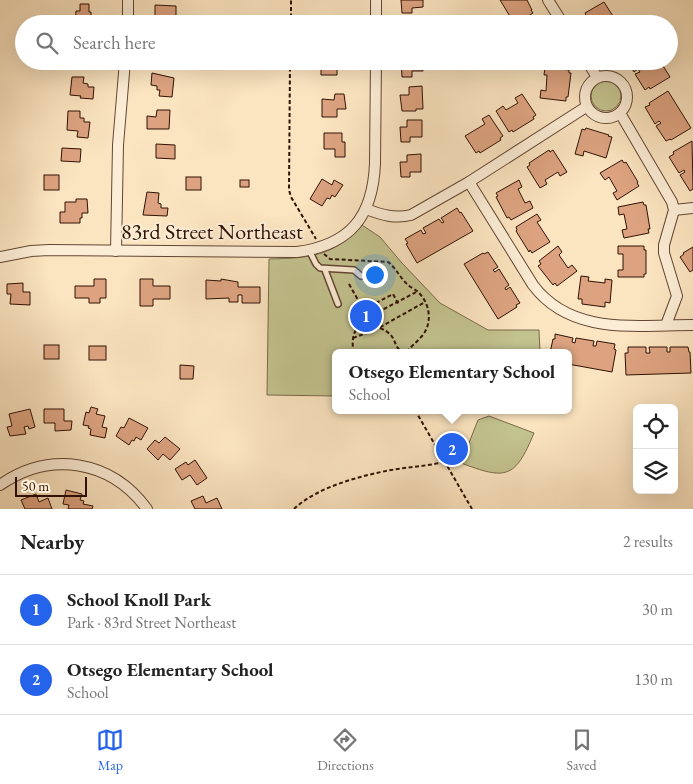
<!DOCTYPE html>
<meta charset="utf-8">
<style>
:root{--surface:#fff;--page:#f2f2f2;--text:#222;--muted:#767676;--line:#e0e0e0;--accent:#2563eb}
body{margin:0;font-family:"EB Garamond",serif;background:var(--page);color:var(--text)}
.controls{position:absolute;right:15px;bottom:15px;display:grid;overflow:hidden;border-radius:8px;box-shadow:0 5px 20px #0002}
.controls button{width:45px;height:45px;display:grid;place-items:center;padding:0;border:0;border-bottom:1px solid var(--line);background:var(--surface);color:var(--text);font:25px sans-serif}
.scale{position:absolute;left:15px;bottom:12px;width:72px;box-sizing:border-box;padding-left:5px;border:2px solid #301104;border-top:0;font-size:14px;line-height:18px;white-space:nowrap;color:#301104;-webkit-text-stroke:4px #fcedd6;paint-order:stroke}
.you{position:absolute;left:374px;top:274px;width:18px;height:18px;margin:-12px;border:4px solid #fff;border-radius:50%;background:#1a73e8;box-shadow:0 0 0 8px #1a73e833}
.badge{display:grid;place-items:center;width:32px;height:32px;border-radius:50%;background:var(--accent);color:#fff;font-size:16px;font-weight:700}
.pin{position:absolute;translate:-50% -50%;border:2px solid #fff;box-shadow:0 1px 5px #0006}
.popup{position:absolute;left:332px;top:349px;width:240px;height:65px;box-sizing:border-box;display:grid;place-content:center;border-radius:8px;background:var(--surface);filter:drop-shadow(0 1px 4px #0005);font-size:16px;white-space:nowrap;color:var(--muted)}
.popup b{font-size:19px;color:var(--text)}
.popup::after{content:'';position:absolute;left:50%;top:100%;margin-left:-10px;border:10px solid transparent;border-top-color:var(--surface)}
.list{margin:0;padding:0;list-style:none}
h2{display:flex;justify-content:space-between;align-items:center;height:65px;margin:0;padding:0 20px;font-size:21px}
h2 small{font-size:16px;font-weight:400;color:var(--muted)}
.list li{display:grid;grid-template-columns:32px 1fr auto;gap:15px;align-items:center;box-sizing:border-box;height:70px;padding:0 20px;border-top:1px solid var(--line)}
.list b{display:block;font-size:19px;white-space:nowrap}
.list p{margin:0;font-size:16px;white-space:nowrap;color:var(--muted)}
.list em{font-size:16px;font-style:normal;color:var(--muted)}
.icon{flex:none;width:28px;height:28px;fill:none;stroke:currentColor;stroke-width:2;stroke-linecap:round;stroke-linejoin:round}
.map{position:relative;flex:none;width:693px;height:509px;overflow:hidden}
.search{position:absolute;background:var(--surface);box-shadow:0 5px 20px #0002;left:15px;right:15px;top:15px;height:55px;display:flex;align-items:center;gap:12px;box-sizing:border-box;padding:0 18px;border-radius:28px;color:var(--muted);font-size:19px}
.sheet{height:205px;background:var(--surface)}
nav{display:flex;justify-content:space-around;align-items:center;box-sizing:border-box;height:70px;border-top:1px solid var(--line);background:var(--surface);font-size:14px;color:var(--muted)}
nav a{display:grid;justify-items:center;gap:2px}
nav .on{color:var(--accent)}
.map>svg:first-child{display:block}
</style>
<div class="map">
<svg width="693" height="509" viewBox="0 0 693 509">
<rect width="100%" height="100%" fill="#fbe4c0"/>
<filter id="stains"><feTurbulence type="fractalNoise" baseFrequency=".004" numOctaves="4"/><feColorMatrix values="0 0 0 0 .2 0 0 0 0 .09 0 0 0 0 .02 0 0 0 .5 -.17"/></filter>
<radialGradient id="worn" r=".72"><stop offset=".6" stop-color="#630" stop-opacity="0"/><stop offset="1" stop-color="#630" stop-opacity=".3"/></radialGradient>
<g fill="#c3c38f" stroke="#7a6a4a">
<circle cx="606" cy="96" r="15"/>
<path d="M362 225 380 237 402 263 440 303 488 330H539L540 353H336V396L267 395 269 259C309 258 333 257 362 225Z"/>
<path d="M489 416 534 433C515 479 506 480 461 463L478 420Z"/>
</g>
<g fill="#dda380" stroke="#301104">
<path d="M401 0H423V7L412 8V13H402Z"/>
<path d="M500 0H527L532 10H531L533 13 516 24H509L507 20 511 18Z"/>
<path d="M604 2 618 24H585L581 18 586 15 585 13Z"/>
<path d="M80 4H89V12H91V16H99V24H75L76 11H80Z"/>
<path d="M155 5 176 6V24L159 23V17H155Z"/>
<rect x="324" y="18" width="15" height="6"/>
<path d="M321 61H345V66L337 65V75H321Z"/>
<path d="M401 61H423V71H412V77H402Z"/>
<path d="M627 61H660L670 77 650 89 649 87 645 90 635 74 640 72 638 69 634 72Z"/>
<path d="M545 67 569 70V73H571L568 97H566V101L540 98 541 90 546 91 547 75H544Z"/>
<path d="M152 73 174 78 172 97 159 96 160 90H157V86L151 85Z"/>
<path d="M72 77H84L83 83 88 84V87H94L93 99 80 98 81 96 70 95Z"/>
<path d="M422 86 423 109H416V111H402L400 95H409V87Z"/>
<path d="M668 91 691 128 671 140 670 139 666 141 656 126 661 123 659 121 655 124 645 107 650 105 649 103Z"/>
<path d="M335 94H344L346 109H337V117H322V99L334 100Z"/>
<path d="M522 94 536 115 533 117 534 119 513 132 512 130 509 132 496 111 503 106 506 110 518 103 515 98Z"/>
<path d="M157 110H170L169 129H147V116L156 117Z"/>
<path d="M68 111H80V118H84V122H90L88 138 77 137 78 131 67 130Z"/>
<path d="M489 115 503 136 500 138 501 140 480 153 479 151 476 153 465 136 485 124 482 119Z"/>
<path d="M407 120H422V137H410V142H401L400 127H407Z"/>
<path d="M586 128 609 135 608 136 612 137 606 158 584 151 583 156 575 154 582 129 585 130Z"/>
<path d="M324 133H342V142H345V157H335V149H324Z"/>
<path d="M692 141 693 189 690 191 680 175 685 172 684 170 679 173 669 157 674 154 673 152Z"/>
<path d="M156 144 175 145V159L156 158Z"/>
<path d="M62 148 81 149 80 162 61 161Z"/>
<path d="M549 150 550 152 553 150 567 172 560 176 558 172 545 180 547 184 540 188 527 167 530 165 529 163Z"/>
<path d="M421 154V172H410V177H401L400 162H407V155Z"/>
<path d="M622 160 624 163 626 162 638 182 637 183 639 186 617 200 613 193 617 191 609 177 605 180 600 173Z"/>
<rect x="44" y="175" width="15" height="15"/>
<rect x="186" y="177" width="15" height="13"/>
<path d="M322 179 332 185 334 180 343 185 335 197 332 195 330 199 327 198 322 206 310 199Z"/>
<rect x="240" y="180" width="9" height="7"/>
<path d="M519 180 522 187 518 189 525 203 530 201 533 208 511 220 509 217 507 218 496 197 498 196 496 193Z"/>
<path d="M147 192 159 193 158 203 161 204V208H168L167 216 143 215Z"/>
<path d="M76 199H87L88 213H82V218H80V223H60V212H65V202H76Z"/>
<path d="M643 202 644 205H646L650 229H648L649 233 624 238 622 230 627 229 624 214 619 215 618 207Z"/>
<path d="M457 208 460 213 461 212 473 231 417 263 406 244 408 243 405 239 421 230 423 234 426 233 423 228 439 219 442 223 444 222 441 218Z"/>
<path d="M537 214 541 220 537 222 550 242 532 253 530 250 529 252 516 231 517 230 516 227Z"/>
<path d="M558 246 562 252 559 255 568 268 572 265 577 271 557 286 555 283 553 285 538 266 541 264 539 261Z"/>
<path d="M618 246H644V250H646V274H644V277H618V270H623V254H618Z"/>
<path d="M693 247V270L690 272 680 257 684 254 683 253Z"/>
<path d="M488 252 498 267 493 270 495 272 499 269 509 285 505 288 506 290 510 287 520 303 516 305 517 307 498 319 464 264 483 253 484 254Z"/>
<path d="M581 276 589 277 588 281 605 283V279L612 280 610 303 605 302V307L582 304V299H578Z"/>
<path d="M94 279H106V298H100V303H89V298H75V286H94Z"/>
<path d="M140 279H153V286H170V299H153V306H140Z"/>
<path d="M221 279 238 282V287H260V303H242V295H238V302H229V298L206 299V280L221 281Z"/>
<path d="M23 283V292H30V305L10 304 11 294H7V284Z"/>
<path d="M555 334 573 338 572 342 575 343 576 338 594 341 593 346H596L597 341 615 344 614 349 616 350 612 372 568 364V353H550L553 339H555Z"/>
<rect x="44" y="345" width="15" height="14"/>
<rect x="89" y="346" width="17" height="14"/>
<path d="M628 347H646V353H650L649 347H667V352H670V347H688L689 352H690L691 373 626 375 625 353H628Z"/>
<path d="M180 365 194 366 193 379H180Z"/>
<path d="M91 407 98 409 96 414 105 416 102 427 107 428 105 438 90 435 91 429 88 428 89 426 83 425 86 412 89 413Z"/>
<path d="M30 409 35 427 29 429 28 426 24 427 26 434 10 436 7 427 12 426 9 414Z"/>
<path d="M44 409H64V421H72L71 430 55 431V423H44Z"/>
<path d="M129 418 148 428 141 440 136 437 134 441 132 440 129 445 116 436 121 427 124 428Z"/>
<path d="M165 437 180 449 170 460 163 454 158 460 147 449 155 440 159 443Z"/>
<path d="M195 460 207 478 197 485 190 475 182 480 175 469 186 462 188 465Z"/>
<path d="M66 490 82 494 80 500 84 501 83 504 93 506 92 509H68L69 505 63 504Z"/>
<path d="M36 494 39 502 48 498 52 509H25L21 500Z"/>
<path d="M203 496 206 503 217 498 222 509H195L191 501Z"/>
</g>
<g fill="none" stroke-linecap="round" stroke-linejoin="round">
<g stroke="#634633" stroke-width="8">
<g id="lane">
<path d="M309 250 316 264 320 268 354 270 361 276"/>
<path d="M325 270 338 304"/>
</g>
</g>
<g stroke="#634633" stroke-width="12">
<g id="street">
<path d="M128 0V24"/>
<path d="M548 0 563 24"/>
<path d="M376 24V0"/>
<path d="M587 61 597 77"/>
<circle cx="606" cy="97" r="21"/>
<path d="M620 113 672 202 674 210 664 245V253L677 296 666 325"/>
<path d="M469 182 533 285C571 336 637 325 693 325"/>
<path d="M366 209C382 215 395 219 411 215L469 182 586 107"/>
<path d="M674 210 693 208"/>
<path d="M116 251 118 145 125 61"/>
<path d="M0 257 31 251 49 250 297 252C350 245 373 217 375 163L376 61"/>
<path d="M0 485C50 450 111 460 147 509"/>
</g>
</g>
<g stroke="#301104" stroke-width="2" stroke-dasharray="4 2.5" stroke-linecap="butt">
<path d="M291 24V0"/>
<path d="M290 61 289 190 291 197 316 239"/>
<path d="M324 254 330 259 388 262C396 268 399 276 406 283 409 287 415 289 418 292 430 303 433 323 422 336 417 342 411 346 406 353"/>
<path d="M349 284 375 330 425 302"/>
<path d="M376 303 393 294 399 305"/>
<path d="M377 305 381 311"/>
<path d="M380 328C399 336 391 345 403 353"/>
<path d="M353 338 375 330"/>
<path d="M354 353C352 346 352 336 356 330 365 316 401 301 416 292"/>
<path d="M415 410 472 509"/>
<path d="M294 509C317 487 360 476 391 470 409 467 427 466 444 462"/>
</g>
<use href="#lane" stroke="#fcedd6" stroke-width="5"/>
<use href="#street" stroke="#fcedd6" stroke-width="10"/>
</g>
<g text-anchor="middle" stroke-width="4" stroke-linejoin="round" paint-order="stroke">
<g font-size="22" fill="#301104" stroke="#fcedd6">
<text x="212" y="239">83rd Street Northeast</text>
</g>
</g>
<rect width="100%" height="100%" filter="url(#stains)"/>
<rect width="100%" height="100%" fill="url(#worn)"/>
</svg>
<div class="controls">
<button><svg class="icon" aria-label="locate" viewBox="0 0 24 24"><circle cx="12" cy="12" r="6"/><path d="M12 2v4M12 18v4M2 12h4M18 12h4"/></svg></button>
<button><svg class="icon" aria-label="layers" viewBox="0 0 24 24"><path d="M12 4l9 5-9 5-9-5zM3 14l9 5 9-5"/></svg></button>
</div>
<div class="scale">50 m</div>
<div class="you"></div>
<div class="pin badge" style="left:366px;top:316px">1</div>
<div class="pin badge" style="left:452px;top:449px">2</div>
<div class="popup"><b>Otsego Elementary School</b>School</div>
<div class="search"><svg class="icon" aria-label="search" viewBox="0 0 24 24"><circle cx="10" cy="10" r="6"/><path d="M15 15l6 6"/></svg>Search here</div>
</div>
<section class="sheet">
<h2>Nearby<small>2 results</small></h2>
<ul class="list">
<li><span class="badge">1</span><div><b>School Knoll Park</b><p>Park · 83rd Street Northeast</p></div><em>30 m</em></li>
<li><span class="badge">2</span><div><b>Otsego Elementary School</b><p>School</p></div><em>130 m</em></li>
</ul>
</section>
<nav>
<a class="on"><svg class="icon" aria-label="map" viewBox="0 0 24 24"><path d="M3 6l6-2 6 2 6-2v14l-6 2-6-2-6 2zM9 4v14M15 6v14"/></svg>Map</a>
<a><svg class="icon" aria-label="directions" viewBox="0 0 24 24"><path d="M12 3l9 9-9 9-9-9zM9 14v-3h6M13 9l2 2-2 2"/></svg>Directions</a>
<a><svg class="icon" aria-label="saved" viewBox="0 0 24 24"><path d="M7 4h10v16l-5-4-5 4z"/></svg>Saved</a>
</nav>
